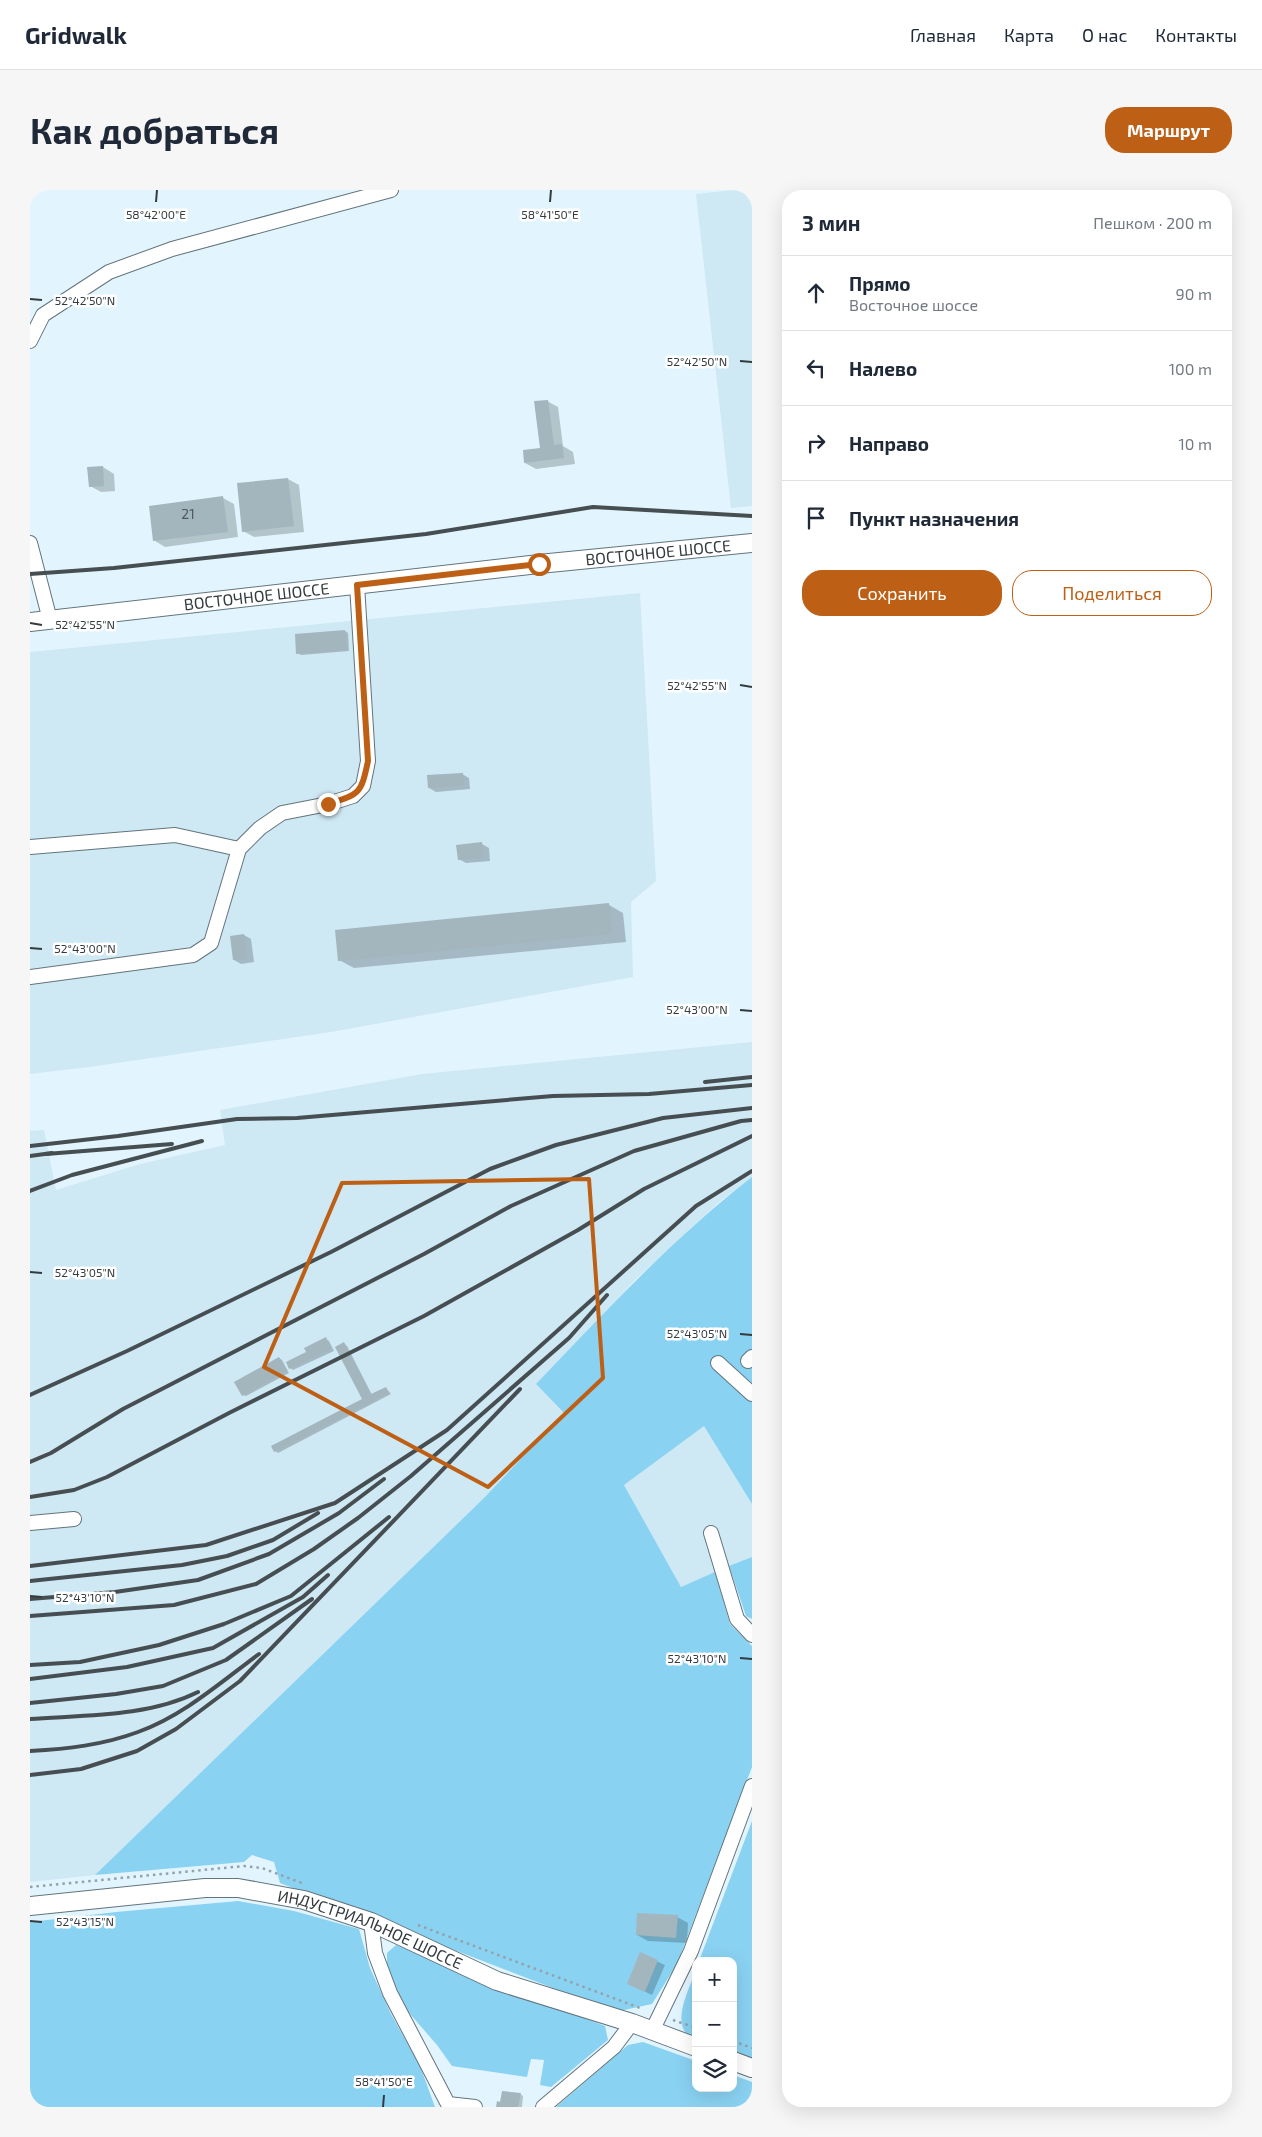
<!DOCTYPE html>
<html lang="ru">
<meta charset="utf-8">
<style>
:root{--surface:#fff;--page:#f6f6f7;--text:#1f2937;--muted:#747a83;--line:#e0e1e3;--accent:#bd5f15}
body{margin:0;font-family:"Exo 2",sans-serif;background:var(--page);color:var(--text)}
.controls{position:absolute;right:15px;bottom:15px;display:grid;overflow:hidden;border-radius:10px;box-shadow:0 5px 20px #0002}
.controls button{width:45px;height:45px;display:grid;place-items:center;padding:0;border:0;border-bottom:1px solid var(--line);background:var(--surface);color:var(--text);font:25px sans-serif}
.stop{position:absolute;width:15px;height:15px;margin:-11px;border:4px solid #bd5f15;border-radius:50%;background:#fff}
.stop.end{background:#bd5f15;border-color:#fff;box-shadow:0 1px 5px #0008}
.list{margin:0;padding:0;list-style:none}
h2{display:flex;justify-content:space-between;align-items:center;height:65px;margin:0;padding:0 20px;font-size:21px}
h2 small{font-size:16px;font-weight:400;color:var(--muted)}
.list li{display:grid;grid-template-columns:32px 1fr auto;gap:15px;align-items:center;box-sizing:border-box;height:75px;padding:0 20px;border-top:1px solid var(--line)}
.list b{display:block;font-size:19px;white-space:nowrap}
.list p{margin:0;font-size:16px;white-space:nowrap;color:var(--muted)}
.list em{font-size:16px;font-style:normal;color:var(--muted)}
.actions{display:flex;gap:10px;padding:15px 20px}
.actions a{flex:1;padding:11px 0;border:1px solid var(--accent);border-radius:20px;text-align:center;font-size:18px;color:var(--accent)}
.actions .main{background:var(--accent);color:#fff}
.icon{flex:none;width:28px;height:28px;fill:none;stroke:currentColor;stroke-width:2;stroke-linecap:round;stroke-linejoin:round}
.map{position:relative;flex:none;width:722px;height:1917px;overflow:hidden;border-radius:20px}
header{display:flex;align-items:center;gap:30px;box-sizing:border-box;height:70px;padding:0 25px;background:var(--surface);border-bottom:1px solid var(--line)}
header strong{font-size:24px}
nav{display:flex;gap:28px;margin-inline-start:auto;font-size:18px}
.intro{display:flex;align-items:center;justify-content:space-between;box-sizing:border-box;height:120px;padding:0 30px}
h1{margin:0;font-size:35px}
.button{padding:12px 22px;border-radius:20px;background:var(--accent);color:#fff;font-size:18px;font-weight:700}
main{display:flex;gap:30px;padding:0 30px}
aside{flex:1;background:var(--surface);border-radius:20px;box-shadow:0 5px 20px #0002}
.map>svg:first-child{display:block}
</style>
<header>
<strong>Gridwalk</strong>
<nav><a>Главная</a><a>Карта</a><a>О нас</a><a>Контакты</a></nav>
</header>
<div class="intro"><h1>Как добраться</h1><a class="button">Маршрут</a></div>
<main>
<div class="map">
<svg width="722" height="1917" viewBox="0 0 722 1917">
<rect width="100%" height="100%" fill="#e2f5fe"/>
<g fill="#cee8f4">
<path d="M704 0H722V316L701 318 666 4Z"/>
<path d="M610 403 626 691 601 712 603 787 301 842 59 877 0 884V462Z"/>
<path d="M722 852V987L688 1013 606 1089 506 1194 534 1223 454 1308 65 1685 0 1692V941L14 940 26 1000 110 974 195 955 190 920 392 884Z"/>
<path d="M674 1235 722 1314V1367L651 1397 594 1295Z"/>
</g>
<g fill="#8ad2f2">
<path d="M722 987V1314L674 1236 594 1295 651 1397 685 1382 700 1434 722 1456V1577L647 1774 622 1814 585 1822 250 1693 244 1672 222 1665 214 1672 65 1685 454 1308 534 1223 506 1194C575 1122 643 1048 722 987Z"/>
<path d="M722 1367V1429L716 1426 699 1376Z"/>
<path d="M722 1631V1869L703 1863V1771H669Z"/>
<path d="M208 1711 264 1721 329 1739 340 1778 361 1824 390 1876 405 1917H0V1732L86 1722Z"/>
<path d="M366 1755 575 1836 578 1850 521 1897 510 1895 514 1870 501 1869 497 1887 422 1876 407 1855 374 1817 357 1779V1763Z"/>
<path d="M666 1781V1850C637 1840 659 1799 666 1781Z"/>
<path d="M613 1852 666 1871V1898H703V1885L722 1892V1917H526L598 1855Z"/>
</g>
<g fill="#0003">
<path d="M517 211 528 217 533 256 543 262 545 274 506 279 495 273 512 259Z"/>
<path d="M73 277 84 284 85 301 71 302 60 296Z"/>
<path d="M258 289 269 295 274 342 224 347 213 341Z"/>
<path d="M193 308 204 314 208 347 135 357 125 351Z"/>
<path d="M315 441 318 443 319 461 271 465 268 463Z"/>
<path d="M432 584 439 588 440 599 406 602 399 598Z"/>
<path d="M452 654 459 658 460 671 436 673 429 669Z"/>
<path d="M579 715 593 723 596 752 324 778 309 770Z"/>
<path d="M214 745 221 749 224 772 211 774 204 770Z"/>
<path d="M296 1149 299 1151 304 1161 263 1180 260 1178Z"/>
<path d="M314 1154 317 1156 342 1205 356 1198 361 1204 248 1263 245 1261 333 1210Z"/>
<path d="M249 1168 252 1170 259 1183 216 1206 213 1205Z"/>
<path d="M647 1727 658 1733 657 1753 618 1751 607 1745Z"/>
<path d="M611 1764 635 1775 622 1805 605 1797Z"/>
<path d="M490 1904 493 1906 492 1917H468Z"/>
</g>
<g fill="#a3b5bd">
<path d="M518 210 524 255 532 254 534 268 494 273 493 260 510 258 504 211Z"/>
<path d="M73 276 74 296 59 297 57 277Z"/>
<path d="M258 288 264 336 212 342 207 293Z"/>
<path d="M193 306 198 342 123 351 119 316Z"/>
<path d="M315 440 317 460 266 464 265 444Z"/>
<path d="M433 583 434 595 398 598 397 585Z"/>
<path d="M452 652 453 668 428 670 426 655Z"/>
<path d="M579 713 582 744 308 771 305 740Z"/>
<path d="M214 744 217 769 203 770 200 746Z"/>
<path d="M296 1147 301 1159 259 1179 256 1172 276 1162 274 1158Z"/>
<path d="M314 1152 341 1204 356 1197 359 1203 244 1262 241 1256 332 1209 305 1157Z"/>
<path d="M249 1167 256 1181 212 1206 204 1192Z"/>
<path d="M607 1723 648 1725 646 1748 606 1745Z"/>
<path d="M610 1762 628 1770 615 1802 597 1794Z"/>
<path d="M472 1901 491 1903 488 1917H466L467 1911 470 1912Z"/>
</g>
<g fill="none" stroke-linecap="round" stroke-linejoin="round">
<g stroke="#63747c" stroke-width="16">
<g id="minor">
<path d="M0 151 13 125 79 82 142 59 361 0"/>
<path d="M0 353 20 430"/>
<path d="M0 657 145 645 209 659"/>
<path d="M0 787 163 765 181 753 209 659 230 638 252 623 298 614 323 606 333 596 338 571 327 395"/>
<path d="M718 1171 722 1167"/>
<path d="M688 1173 722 1204"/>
<path d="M0 1333 44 1329"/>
<path d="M681 1343 707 1429 722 1445"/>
<path d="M341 1732 345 1763 360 1803 418 1914 445 1917"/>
<path d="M622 1841 661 1761 722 1596"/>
<path d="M513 1917 584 1857 602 1833"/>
</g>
</g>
<g stroke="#63747c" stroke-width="20">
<g id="major">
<path id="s1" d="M0 432 509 374 722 353"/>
<path id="s2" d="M0 1716 175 1698H208L274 1710 341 1732 467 1791 602 1833 666 1857"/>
<path d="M703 1871 722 1878"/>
</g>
</g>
<g stroke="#94a1a8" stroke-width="2.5" stroke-dasharray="2.5 4" stroke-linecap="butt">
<path d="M0 1697 214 1676 232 1678 272 1693"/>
<path d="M388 1735 610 1818"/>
<path d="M643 1830 666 1838"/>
<path d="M703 1851 722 1858"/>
</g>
<use href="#minor" stroke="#fff" stroke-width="14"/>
<use href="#major" stroke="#fff" stroke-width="18"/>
<g stroke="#464e52" stroke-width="4">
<path d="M0 384 84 378 396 344 563 317 722 326"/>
<path d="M675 892 722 887"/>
<path d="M0 956 88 946 207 929 267 928 523 906 619 904 722 895"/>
<path d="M16 964 142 954"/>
<path d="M0 966 22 963"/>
<path d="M0 1001 42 985 172 951"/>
<path d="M0 1205 97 1161 301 1062 460 979 526 955 633 928 722 918"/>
<path d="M0 1272 21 1263 93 1219 394 1064 481 1016 604 961 711 931 722 930"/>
<path d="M0 1307 44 1300 77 1287 199 1223 394 1126 548 1040 614 999 722 946"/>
<path d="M0 1376 176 1355 305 1313 417 1240 666 1016 722 981"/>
<path d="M0 1391 152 1375 197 1366 243 1350 288 1323"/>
<path d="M0 1409 85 1402 168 1390 239 1364 309 1323 354 1289"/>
<path d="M0 1426 144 1415 226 1394 284 1359 328 1328 381 1286 539 1148 577 1105"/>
<path d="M0 1475 50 1472 129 1455 194 1434 261 1406 359 1327"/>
<path d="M0 1489 97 1477 183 1458 273 1407 298 1385"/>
<path d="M0 1513 86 1504 133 1496 196 1470 282 1409"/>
<path d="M0 1529C55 1525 118 1527 168 1502"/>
<path d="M0 1561C37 1559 73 1555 108 1542 153 1526 191 1492 229 1464"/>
<path d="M0 1585 51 1579 107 1561 146 1539 210 1491 490 1199"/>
</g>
</g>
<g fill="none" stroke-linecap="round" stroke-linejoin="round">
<path stroke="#bd5f15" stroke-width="6" d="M298 614C330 604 331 604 338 571L327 395 509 374"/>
</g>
<path fill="none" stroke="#bd5f15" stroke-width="4" stroke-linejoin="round" d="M559 989 573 1188 458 1297 234 1177 312 993Z"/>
<path fill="none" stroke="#343b3e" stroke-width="2" d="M126 12 127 0M520 12 521 0M0 109 12 110M710 171 722 172M0 433 12 435M710 495 722 497M0 758 12 759M710 820 722 821M0 1082 12 1083M710 1144 722 1145M0 1406 12 1407M710 1468 722 1469M0 1731 12 1732M353 1917 354 1905"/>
<g text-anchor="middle" stroke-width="5" stroke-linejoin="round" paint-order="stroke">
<g font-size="14" fill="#505a5e">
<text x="158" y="329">21</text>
</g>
<g font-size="16" fill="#343b3e" stroke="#fff">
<text dy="6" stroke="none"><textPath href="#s1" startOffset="632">ВОСТОЧНОЕ ШОССЕ</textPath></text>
<text dy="6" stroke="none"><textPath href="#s1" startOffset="228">ВОСТОЧНОЕ ШОССЕ</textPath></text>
<text dy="6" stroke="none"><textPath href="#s2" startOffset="348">ИНДУСТРИАЛЬНОЕ ШОССЕ</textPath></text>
</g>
</g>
<g font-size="12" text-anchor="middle" fill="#343b3e" stroke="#fff" stroke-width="5" stroke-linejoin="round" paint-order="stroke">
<text x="126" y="29">58°42'00"E</text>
<text x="520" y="29">58°41'50"E</text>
<text x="55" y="115">52°42'50"N</text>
<text x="667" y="176">52°42'50"N</text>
<text x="55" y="439">52°42'55"N</text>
<text x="667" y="500">52°42'55"N</text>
<text x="55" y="763">52°43'00"N</text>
<text x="667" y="824">52°43'00"N</text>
<text x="55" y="1087">52°43'05"N</text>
<text x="667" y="1148">52°43'05"N</text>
<text x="55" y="1412">52°43'10"N</text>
<text x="667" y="1473">52°43'10"N</text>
<text x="55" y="1736">52°43'15"N</text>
<text x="354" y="1896">58°41'50"E</text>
</g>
</svg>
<div class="controls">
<button>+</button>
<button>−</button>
<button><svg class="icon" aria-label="layers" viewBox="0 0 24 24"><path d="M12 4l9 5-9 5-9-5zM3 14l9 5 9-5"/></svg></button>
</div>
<div class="stop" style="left:509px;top:374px"></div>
<div class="stop end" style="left:298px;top:614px"></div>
</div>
<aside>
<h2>3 мин<small>Пешком · 200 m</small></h2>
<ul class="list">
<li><svg class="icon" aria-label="ahead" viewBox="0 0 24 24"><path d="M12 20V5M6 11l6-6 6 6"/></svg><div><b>Прямо</b><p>Восточное шоссе</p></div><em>90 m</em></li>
<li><svg class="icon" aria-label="left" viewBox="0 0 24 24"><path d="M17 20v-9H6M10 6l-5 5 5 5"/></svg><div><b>Налево</b></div><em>100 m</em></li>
<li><svg class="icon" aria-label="right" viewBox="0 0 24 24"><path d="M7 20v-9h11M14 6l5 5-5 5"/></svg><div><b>Направо</b></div><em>10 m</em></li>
<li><svg class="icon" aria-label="arrive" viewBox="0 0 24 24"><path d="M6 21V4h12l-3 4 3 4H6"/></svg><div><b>Пункт назначения</b></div></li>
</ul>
<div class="actions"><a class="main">Сохранить</a><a>Поделиться</a></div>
</aside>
</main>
